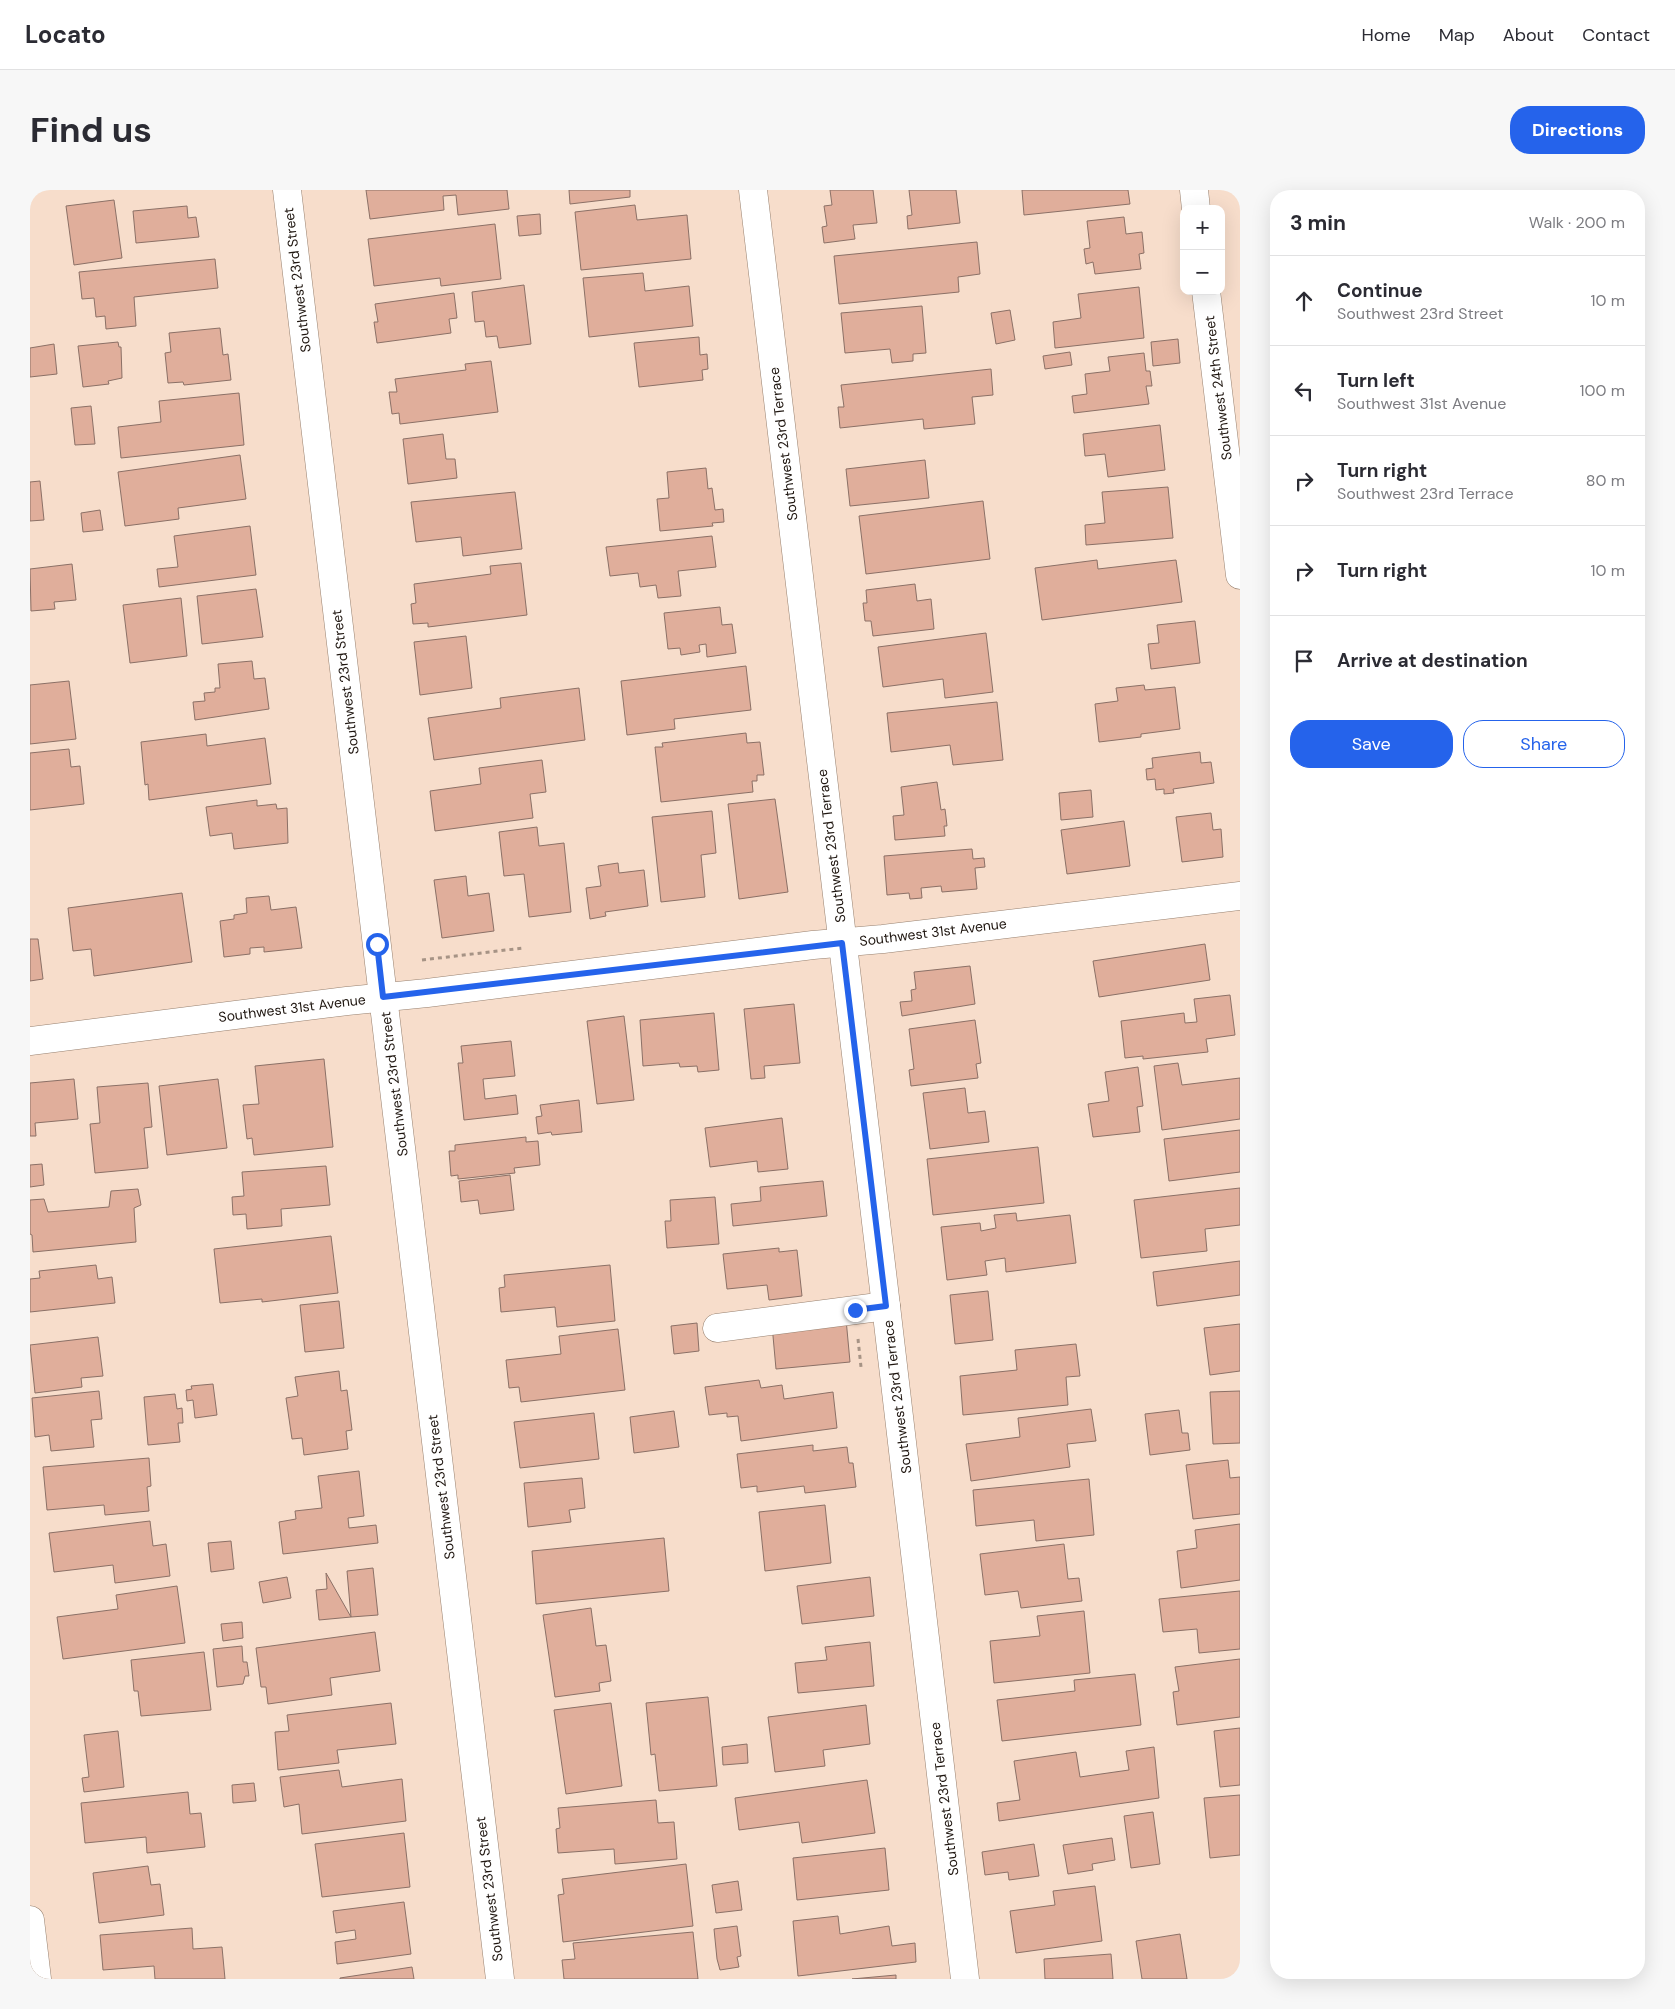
<!DOCTYPE html>
<meta charset="utf-8">
<style>
:root{--surface:#fff;--page:#f7f7f7;--text:#2b2b33;--muted:#7c7c81;--line:#e1e1e2;--accent:#2563eb}
body{margin:0;font-family:"DM Sans",sans-serif;background:var(--page);color:var(--text)}
.controls{position:absolute;right:15px;top:15px;display:grid;overflow:hidden;border-radius:10px;box-shadow:0 5px 20px #0002}
.controls button{width:45px;height:45px;display:grid;place-items:center;padding:0;border:0;border-bottom:1px solid var(--line);background:var(--surface);color:var(--text);font:25px sans-serif}
.stop{position:absolute;width:15px;height:15px;margin:-11px;border:4px solid #2563eb;border-radius:50%;background:#fff}
.stop.end{background:#2563eb;border-color:#fff;box-shadow:0 1px 5px #0008}
.list{margin:0;padding:0;list-style:none}
h2{display:flex;justify-content:space-between;align-items:center;height:65px;margin:0;padding:0 20px;font-size:21px}
h2 small{font-size:16px;font-weight:400;color:var(--muted)}
.list li{display:grid;grid-template-columns:32px 1fr auto;gap:15px;align-items:center;box-sizing:border-box;height:90px;padding:0 20px;border-top:1px solid var(--line)}
.list b{display:block;font-size:19px;white-space:nowrap}
.list p{margin:0;font-size:16px;white-space:nowrap;color:var(--muted)}
.list em{font-size:16px;font-style:normal;color:var(--muted)}
.actions{display:flex;gap:10px;padding:15px 20px}
.actions a{flex:1;padding:11px 0;border:1px solid var(--accent);border-radius:20px;text-align:center;font-size:18px;color:var(--accent)}
.actions .main{background:var(--accent);color:#fff}
.icon{flex:none;width:28px;height:28px;fill:none;stroke:currentColor;stroke-width:2;stroke-linecap:round;stroke-linejoin:round}
.map{position:relative;flex:none;width:1210px;height:1789px;overflow:hidden;border-radius:20px}
header{display:flex;align-items:center;gap:30px;box-sizing:border-box;height:70px;padding:0 25px;background:var(--surface);border-bottom:1px solid var(--line)}
header strong{font-size:24px}
nav{display:flex;gap:28px;margin-inline-start:auto;font-size:18px}
.intro{display:flex;align-items:center;justify-content:space-between;box-sizing:border-box;height:120px;padding:0 30px}
h1{margin:0;font-size:35px}
.button{padding:12px 22px;border-radius:20px;background:var(--accent);color:#fff;font-size:18px;font-weight:700}
main{display:flex;gap:30px;padding:0 30px}
aside{flex:1;background:var(--surface);border-radius:20px;box-shadow:0 5px 20px #0002}
.map>svg:first-child{display:block}
</style>
<header>
<strong>Locato</strong>
<nav><a>Home</a><a>Map</a><a>About</a><a>Contact</a></nav>
</header>
<div class="intro"><h1>Find us</h1><a class="button">Directions</a></div>
<main>
<div class="map">
<svg width="1210" height="1789" viewBox="0 0 1210 1789">
<rect width="100%" height="100%" fill="#f7ddcb"/>
<g fill="#e0ae9b" stroke="#8b7066">
<path d="M336 0H477L479 19 428 25 426 5 413 6 414 20 340 29Z"/>
<path d="M539 0H600V7L540 14Z"/>
<path d="M800 0H843L847 33 823 35 825 49 794 53 792 37 797 36 794 16 802 15Z"/>
<path d="M879 0H926L930 33 878 39 877 26 882 25Z"/>
<path d="M992 0H1098L1100 14 994 25Z"/>
<path d="M84 10 92 68 44 75 36 16Z"/>
<path d="M605 15 607 30 657 25 661 69 551 80 545 22Z"/>
<path d="M157 16 158 28 166 27 169 47 106 53 103 21Z"/>
<path d="M510 24 511 44 489 46 487 26Z"/>
<path d="M1094 27 1096 44 1112 42 1114 63 1109 64 1111 79 1065 84 1063 72 1056 74 1054 59 1060 58 1057 31Z"/>
<path d="M465 34 471 89 411 96 410 88 344 96 338 49Z"/>
<path d="M947 52 950 84 928 87 929 102 809 114 804 66Z"/>
<path d="M185 69 188 98 104 107 106 136 76 139 75 126 66 127 64 108 52 109 49 82Z"/>
<path d="M613 83 615 101 659 96 663 136 559 147 553 88Z"/>
<path d="M494 95 501 154 469 158 467 146 456 147 454 131 445 132 442 102Z"/>
<path d="M1109 97 1114 148 1025 158 1023 132 1051 128 1048 104Z"/>
<path d="M424 103 427 128 419 129 421 143 347 153 344 132H348L345 114Z"/>
<path d="M892 116 896 163 883 164V171L862 173 860 159 815 163 811 123Z"/>
<path d="M980 120 985 150 966 154 961 123Z"/>
<path d="M190 138 193 165 198 164 201 190 154 195 153 192 138 193 135 163 141 162 139 143Z"/>
<path d="M669 147 670 165 677 164 678 179 672 180 673 190 609 197 604 153Z"/>
<path d="M1148 149 1150 173 1123 176 1121 152Z"/>
<path d="M88 152 89 157H91L92 188 78 191 79 194 53 197 48 156Z"/>
<path d="M24 154 27 184 0 187V158Z"/>
<path d="M1040 162 1042 175 1015 179 1013 166Z"/>
<path d="M1114 163 1116 181H1120L1122 196H1116L1119 214 1044 223 1042 206 1057 204 1055 184 1080 181 1078 167Z"/>
<path d="M461 171 468 222 370 234 369 223 362 224 359 202H367L365 189 436 180 435 174Z"/>
<path d="M961 179 963 205 942 207 945 234 894 239 893 229 810 238 808 217H814L811 195Z"/>
<path d="M209 203 214 255 91 268 88 237 131 232 129 211Z"/>
<path d="M61 216 65 254 45 255 41 218Z"/>
<path d="M1130 235 1135 280 1078 287 1075 264 1055 266 1053 244Z"/>
<path d="M413 244 416 269H425L427 288 378 294 373 249Z"/>
<path d="M210 265 216 309 148 318 149 329 95 336 88 282Z"/>
<path d="M895 270 899 308 820 316 816 279Z"/>
<path d="M676 278 678 299 682 298 685 320 693 319 694 332 682 333 683 336 630 341 627 309 639 308 637 282Z"/>
<path d="M10 291 14 330 0 331V292Z"/>
<path d="M1138 297 1143 348 1056 355 1055 335 1075 333 1072 302Z"/>
<path d="M485 302 492 359 433 366 431 347 386 352 381 312Z"/>
<path d="M953 311 960 369 836 384 829 326Z"/>
<path d="M70 320 73 340 53 342 51 323Z"/>
<path d="M220 336 226 385 129 397 127 379 148 377 144 346Z"/>
<path d="M682 346 686 377 648 381 651 406 628 408 626 395 610 397 608 383 580 386 576 357Z"/>
<path d="M1067 370 1068 379 1146 370 1152 412 1012 430 1005 378Z"/>
<path d="M491 373 497 425 398 437V433L383 434 381 414 386 413 384 394 461 384 460 376Z"/>
<path d="M42 374 46 410 24 412 25 419 1 421 0 379Z"/>
<path d="M885 394 887 411 901 409 904 439 843 446 841 431H835L833 413H837L836 400Z"/>
<path d="M226 399 233 447 172 454 167 406Z"/>
<path d="M151 408 157 466 100 473 93 415Z"/>
<path d="M690 417 692 435 702 434 706 463 677 467 676 454 669 455 670 462 651 465 650 458 638 459 634 423Z"/>
<path d="M1165 431 1170 473 1121 479 1118 454 1129 453 1127 435Z"/>
<path d="M956 443 963 502 915 508 913 489 853 497 848 457Z"/>
<path d="M436 446 442 498 390 505 384 452Z"/>
<path d="M222 471 224 489 235 488 239 519 165 530 163 512 175 511 174 503 185 502V498H190L188 474Z"/>
<path d="M716 476 721 520 644 529 645 539 597 545 591 491Z"/>
<path d="M39 491 46 549 0 554V495Z"/>
<path d="M1114 495 1115 500 1145 497 1150 539 1111 544V547L1069 552 1065 514 1088 511 1086 498Z"/>
<path d="M549 498 555 550 404 570 398 528 471 518 470 508Z"/>
<path d="M967 512 973 570 923 575 920 555 861 562 857 523Z"/>
<path d="M716 543 717 553 730 552 734 585H727V591H722L723 602 631 612 625 557H633L632 553Z"/>
<path d="M176 544 177 556 235 548 241 594 119 610 118 594 115 595 111 552Z"/>
<path d="M39 559 41 577 50 576 54 614 0 620V563Z"/>
<path d="M1170 562 1171 573 1181 572 1184 593 1143 599 1144 603 1134 604V599L1126 600 1125 589 1117 590 1116 579 1123 578 1122 568Z"/>
<path d="M512 570 516 602 500 604 503 628 405 641 400 601 451 594 449 578Z"/>
<path d="M907 592 911 620 915 619 916 627 917 636H914L915 646 865 650 863 626 874 625 871 597Z"/>
<path d="M1061 600 1063 627 1031 630 1029 603Z"/>
<path d="M745 609 758 702 709 709 698 614Z"/>
<path d="M227 610V616L246 614 247 619 257 618 258 653 204 659 202 643 180 646 176 617Z"/>
<path d="M682 621 686 663 671 665 675 707 631 712 622 627Z"/>
<path d="M1181 623 1183 640 1191 639 1193 667 1152 672 1146 627Z"/>
<path d="M1094 631 1100 676 1037 684 1031 640Z"/>
<path d="M507 637 509 656 534 653 541 722 499 727 494 684 474 686 469 642Z"/>
<path d="M942 659 943 669 954 668 955 677 945 678 947 699 912 702 911 696 891 698 892 708 880 709 879 703 857 705 854 666Z"/>
<path d="M588 673 589 683 614 680 618 716 575 722 576 726 560 729 556 698 571 696 568 676Z"/>
<path d="M436 686 438 706 459 703 464 741 412 748 404 690Z"/>
<path d="M152 703 162 772 64 786 61 759 43 761 38 718Z"/>
<path d="M239 706 241 720 266 717 272 758 234 762V757L220 758V764L194 767 190 731 204 729V725L217 723 216 708Z"/>
<path d="M0 749H8L13 789 0 791Z"/>
<path d="M1175 754 1180 790 1069 807 1063 771Z"/>
<path d="M940 776 945 814 872 826 870 812 882 811 881 800 886 799 884 782Z"/>
<path d="M1200 805 1205 845 1176 849 1178 862 1113 869V866L1095 868 1091 831 1154 823 1155 833 1167 832 1164 809Z"/>
<path d="M764 814 770 873 734 876 735 888 721 889 714 819Z"/>
<path d="M684 823 689 880 668 882 667 876 650 877 649 873 613 876 610 830Z"/>
<path d="M594 826 604 910 567 914 557 831Z"/>
<path d="M945 830 951 873 946 874 948 888 881 896 879 880 884 879 879 839Z"/>
<path d="M481 851 485 886 453 889 455 909 486 905 488 924 434 930 428 873H433L431 856Z"/>
<path d="M294 869 303 957 224 965 222 948 217 949 213 915 229 914 225 876Z"/>
<path d="M1148 873 1152 895 1210 888V929L1132 940 1124 876Z"/>
<path d="M1108 877 1113 916 1107 917 1110 942 1063 947 1058 914 1079 911 1075 882Z"/>
<path d="M44 889 48 929 5 933 6 946H0V893Z"/>
<path d="M188 889 197 958 137 965 129 896Z"/>
<path d="M118 893 122 937 114 938 118 978 65 983 60 934 70 933 67 897Z"/>
<path d="M935 898 938 923 955 921 959 952 900 959 893 903Z"/>
<path d="M549 910 552 942 522 945 521 942 508 944 506 927 512 926 510 915Z"/>
<path d="M752 928 758 979 728 982 727 971 680 977 675 938Z"/>
<path d="M1210 940V982L1139 991 1134 949Z"/>
<path d="M496 947V952L508 951 510 975 484 978 485 983 428 989V985L421 986 419 961H425V955Z"/>
<path d="M1008 957 1014 1013 903 1025 897 969Z"/>
<path d="M12 974 14 995 0 997V975Z"/>
<path d="M296 976 300 1015 251 1019 252 1036 217 1039 216 1024 203 1025 202 1007 214 1006 212 982Z"/>
<path d="M480 985 484 1020 450 1024 448 1010 431 1012 429 991Z"/>
<path d="M793 991 797 1026 703 1036 701 1014 731 1011 730 997Z"/>
<path d="M1210 998V1035L1175 1039 1177 1061 1111 1068 1104 1010Z"/>
<path d="M108 999 111 1015 104 1018 106 1052 3 1062 2 1045 0 1044V1010L14 1009 18 1022 79 1017 81 1001Z"/>
<path d="M685 1007 689 1054 637 1058 635 1031H641L640 1010Z"/>
<path d="M986 1023 987 1031 1040 1025 1046 1073 976 1082 975 1068 955 1071 957 1085 917 1090 911 1037 950 1033 951 1041 966 1038 964 1025Z"/>
<path d="M301 1046 308 1103 232 1112V1109L190 1113 184 1059Z"/>
<path d="M749 1058V1062L767 1060 772 1106 739 1110 737 1095 697 1099 693 1064Z"/>
<path d="M1210 1071V1105L1127 1116 1123 1082Z"/>
<path d="M66 1075 68 1089 82 1087 85 1113 0 1122V1089L10 1088 9 1081Z"/>
<path d="M580 1075 585 1131 527 1137 525 1117 471 1122 469 1098 475 1097 474 1085Z"/>
<path d="M958 1101 963 1150 925 1154 920 1105Z"/>
<path d="M309 1111 314 1158 275 1162 270 1115Z"/>
<path d="M816 1129 820 1172 746 1179 742 1135Z"/>
<path d="M667 1133 669 1161 644 1164 641 1136Z"/>
<path d="M1210 1134V1181L1180 1185 1174 1138Z"/>
<path d="M588 1139 595 1200 491 1212 489 1197 479 1198 476 1170 531 1164 529 1146Z"/>
<path d="M68 1147 73 1186 51 1188 52 1197 5 1203 0 1155Z"/>
<path d="M1046 1154 1050 1186 1036 1187 1038 1215 933 1225 930 1186 987 1180 985 1160Z"/>
<path d="M309 1181 311 1201 317 1200 322 1240 316 1241 318 1259 274 1265 272 1248 262 1249 256 1208 268 1206 265 1187Z"/>
<path d="M729 1190 731 1198 752 1195 754 1209 803 1202 807 1238 711 1251 708 1226 697 1227V1223L679 1225 675 1197Z"/>
<path d="M183 1194 187 1225 165 1228 163 1210 157 1211 156 1200 162 1199 161 1196Z"/>
<path d="M69 1201 72 1229 61 1230 64 1257 21 1261 19 1245 5 1247 2 1208Z"/>
<path d="M1210 1201V1253L1183 1254 1180 1202Z"/>
<path d="M145 1204 147 1219 152 1218 153 1233H148L150 1252 118 1255 114 1207Z"/>
<path d="M1061 1219 1066 1251 1037 1254 1040 1277 941 1291 936 1254 990 1247 988 1228Z"/>
<path d="M1149 1220 1152 1243H1158L1160 1260 1120 1265 1115 1224Z"/>
<path d="M644 1221 649 1257 604 1263 600 1227Z"/>
<path d="M564 1223 569 1269 490 1278 484 1232Z"/>
<path d="M783 1255V1261L817 1257 819 1273H823L826 1297 775 1303 774 1296 727 1302V1296L711 1298 707 1264Z"/>
<path d="M119 1268 121 1296 117 1297 119 1321 75 1325 74 1315 17 1320 13 1277Z"/>
<path d="M1198 1270 1200 1288 1210 1287V1324L1163 1329 1156 1275Z"/>
<path d="M329 1281 334 1326 318 1328 319 1338 346 1335 348 1353 253 1364 249 1332 266 1329 265 1321 292 1318 288 1286Z"/>
<path d="M552 1288 555 1318 539 1320 541 1332 498 1337 494 1293Z"/>
<path d="M1059 1289 1064 1345 1006 1351 1004 1330 946 1336 943 1300Z"/>
<path d="M795 1315 801 1373 735 1381 729 1322Z"/>
<path d="M120 1331 123 1356 136 1354 140 1386 85 1393 83 1375 24 1382 19 1343Z"/>
<path d="M1210 1334V1390L1151 1398 1147 1361 1167 1358 1165 1340Z"/>
<path d="M634 1348 639 1401 506 1414 502 1361Z"/>
<path d="M201 1351 204 1379 181 1382 178 1353Z"/>
<path d="M1034 1354 1038 1389 1049 1388 1052 1411 991 1418 988 1401 955 1405 950 1364Z"/>
<path d="M343 1378 348 1425 321 1427 317 1381Z"/>
<path d="M296 1383 321 1427 289 1430 286 1400 297 1399Z"/>
<path d="M257 1387 261 1408 233 1413 229 1392Z"/>
<path d="M840 1387 844 1426 772 1434 767 1396Z"/>
<path d="M147 1396 155 1453 33 1469 27 1427 88 1419 86 1405Z"/>
<path d="M1210 1401V1459L1169 1463 1167 1439 1133 1442 1129 1409Z"/>
<path d="M561 1418 566 1456 576 1455 581 1491 569 1493 570 1501 525 1507 513 1425Z"/>
<path d="M1054 1421 1060 1483 964 1493 960 1451 1010 1446 1007 1426Z"/>
<path d="M212 1432 213 1448 193 1451 191 1434Z"/>
<path d="M345 1442 350 1481 300 1488 302 1505 238 1514 236 1497H231L226 1458Z"/>
<path d="M840 1452 844 1496 768 1503 765 1473 797 1470 795 1457Z"/>
<path d="M212 1456 213 1472H217L219 1486H215L213 1494 187 1497 183 1459Z"/>
<path d="M174 1462 181 1520 111 1526 108 1501H104L101 1470Z"/>
<path d="M1210 1469V1527L1147 1535 1143 1502 1149 1501 1145 1477Z"/>
<path d="M1105 1484 1111 1535 972 1551 967 1510 1045 1501 1044 1490Z"/>
<path d="M678 1507 687 1596 629 1601 625 1564 621 1565 616 1513Z"/>
<path d="M361 1513 366 1554 307 1560 309 1573 248 1580 245 1542 259 1541 257 1525Z"/>
<path d="M581 1513 592 1596 536 1604 524 1520Z"/>
<path d="M836 1515 840 1554 793 1560 795 1576 745 1582 738 1527Z"/>
<path d="M1210 1538V1595L1190 1597 1184 1541Z"/>
<path d="M88 1541 94 1597 54 1602 52 1588 59 1587 54 1545Z"/>
<path d="M717 1554 718 1573 693 1575 692 1557Z"/>
<path d="M1124 1557 1129 1608 969 1631 967 1613 990 1610 984 1571 1046 1562 1050 1587 1099 1580 1096 1561Z"/>
<path d="M309 1580 312 1597 372 1589 376 1631 272 1644 269 1614 254 1617 250 1587Z"/>
<path d="M837 1590 845 1643 772 1653 769 1632 709 1640 705 1608Z"/>
<path d="M224 1593 226 1611 203 1613 202 1595Z"/>
<path d="M158 1602 160 1624 171 1623 175 1657 117 1663 116 1647 55 1653 51 1613Z"/>
<path d="M1210 1605V1665L1180 1668 1174 1608Z"/>
<path d="M626 1610 628 1633 644 1632 647 1669 585 1674 584 1659 528 1663 526 1639 530 1638 528 1618Z"/>
<path d="M1123 1622 1130 1674 1101 1678 1094 1626Z"/>
<path d="M374 1643 380 1697 292 1707 285 1654Z"/>
<path d="M1082 1648 1085 1670 1062 1674 1063 1680 1038 1684 1033 1655Z"/>
<path d="M1004 1654 1009 1686 979 1690 978 1682 955 1685 952 1662Z"/>
<path d="M855 1658 859 1700 767 1710 763 1668Z"/>
<path d="M656 1674 663 1736 533 1752 528 1705 534 1704 532 1689Z"/>
<path d="M118 1676 121 1695 130 1694 134 1725 69 1733 63 1683Z"/>
<path d="M708 1691 712 1720 686 1723 682 1695Z"/>
<path d="M1065 1696 1072 1751 986 1763 980 1721 1025 1715 1023 1701Z"/>
<path d="M374 1712 381 1764 307 1774 305 1752 326 1749 325 1740 306 1743 303 1721Z"/>
<path d="M808 1726 810 1744 859 1736 862 1756 885 1753 886 1772 768 1786 763 1731Z"/>
<path d="M707 1736 711 1766 707 1767 709 1777 690 1780 687 1769 684 1739Z"/>
<path d="M162 1738 163 1759 192 1757 195 1789H125L124 1776 73 1780 70 1745Z"/>
<path d="M663 1742 668 1789H534L532 1770 545 1769 543 1753Z"/>
<path d="M1150 1744 1157 1789H1112L1106 1751Z"/>
<path d="M1081 1764 1083 1789H1015L1014 1769Z"/>
<path d="M382 1777 384 1789H310V1788Z"/>
<path d="M866 1785V1789H822Z"/>
</g>
<g fill="none" stroke-linecap="round" stroke-linejoin="round">
<g stroke="#97806f" stroke-width="29">
<g id="minor">
<path d="M257 0 470 1789"/>
<path d="M723 0 856 1116 935 1789"/>
<path d="M1164 0 1166 19"/>
<path d="M1176 101 1210 385"/>
<path d="M0 851 317 811 397 803 783 755 853 749 1210 706"/>
<path d="M687 1138 856 1116"/>
<path d="M0 1730 7 1789"/>
</g>
</g>
<g stroke="#a69385" stroke-width="3" stroke-dasharray="4 4" stroke-linecap="butt">
<path d="M392 770 493 758"/>
<path d="M828 1149 831 1177"/>
</g>
<use href="#minor" stroke="#fff" stroke-width="28"/>
</g>
<g fill="none" stroke-linecap="round" stroke-linejoin="round">
<path stroke="#2563eb" stroke-width="6" d="M347 754 353 807 812 753 856 1116 825 1120"/>
</g>
<g text-anchor="middle" stroke-width="4" stroke-linejoin="round" paint-order="stroke">
<g font-size="14" fill="#1f1610" stroke="#fff">
<text transform="translate(267 90) rotate(-97)" y="5">Southwest 23rd Street</text>
<text transform="translate(1188 198) rotate(-97)" y="5">Southwest 24th Street</text>
<text transform="translate(753 254) rotate(-97)" y="5">Southwest 23rd Terrace</text>
<text transform="translate(315 492) rotate(-97)" y="5">Southwest 23rd Street</text>
<text transform="translate(801 656) rotate(-97)" y="5">Southwest 23rd Terrace</text>
<text transform="translate(903 742) rotate(-7)" y="5">Southwest 31st Avenue</text>
<text transform="translate(262 818) rotate(-7)" y="5">Southwest 31st Avenue</text>
<text transform="translate(364 894) rotate(-97)" y="5">Southwest 23rd Street</text>
<text transform="translate(867 1207) rotate(-97)" y="5">Southwest 23rd Terrace</text>
<text transform="translate(411 1297) rotate(-97)" y="5">Southwest 23rd Street</text>
<text transform="translate(914 1609) rotate(-97)" y="5">Southwest 23rd Terrace</text>
<text transform="translate(459 1699) rotate(-97)" y="5">Southwest 23rd Street</text>
</g>
</g>
</svg>
<div class="controls">
<button>+</button>
<button>−</button>
</div>
<div class="stop" style="left:347px;top:754px"></div>
<div class="stop end" style="left:825px;top:1120px"></div>
</div>
<aside>
<h2>3 min<small>Walk · 200 m</small></h2>
<ul class="list">
<li><svg class="icon" aria-label="ahead" viewBox="0 0 24 24"><path d="M12 20V5M6 11l6-6 6 6"/></svg><div><b>Continue</b><p>Southwest 23rd Street</p></div><em>10 m</em></li>
<li><svg class="icon" aria-label="left" viewBox="0 0 24 24"><path d="M17 20v-9H6M10 6l-5 5 5 5"/></svg><div><b>Turn left</b><p>Southwest 31st Avenue</p></div><em>100 m</em></li>
<li><svg class="icon" aria-label="right" viewBox="0 0 24 24"><path d="M7 20v-9h11M14 6l5 5-5 5"/></svg><div><b>Turn right</b><p>Southwest 23rd Terrace</p></div><em>80 m</em></li>
<li><svg class="icon" aria-label="right" viewBox="0 0 24 24"><path d="M7 20v-9h11M14 6l5 5-5 5"/></svg><div><b>Turn right</b></div><em>10 m</em></li>
<li><svg class="icon" aria-label="arrive" viewBox="0 0 24 24"><path d="M6 21V4h12l-3 4 3 4H6"/></svg><div><b>Arrive at destination</b></div></li>
</ul>
<div class="actions"><a class="main">Save</a><a>Share</a></div>
</aside>
</main>
